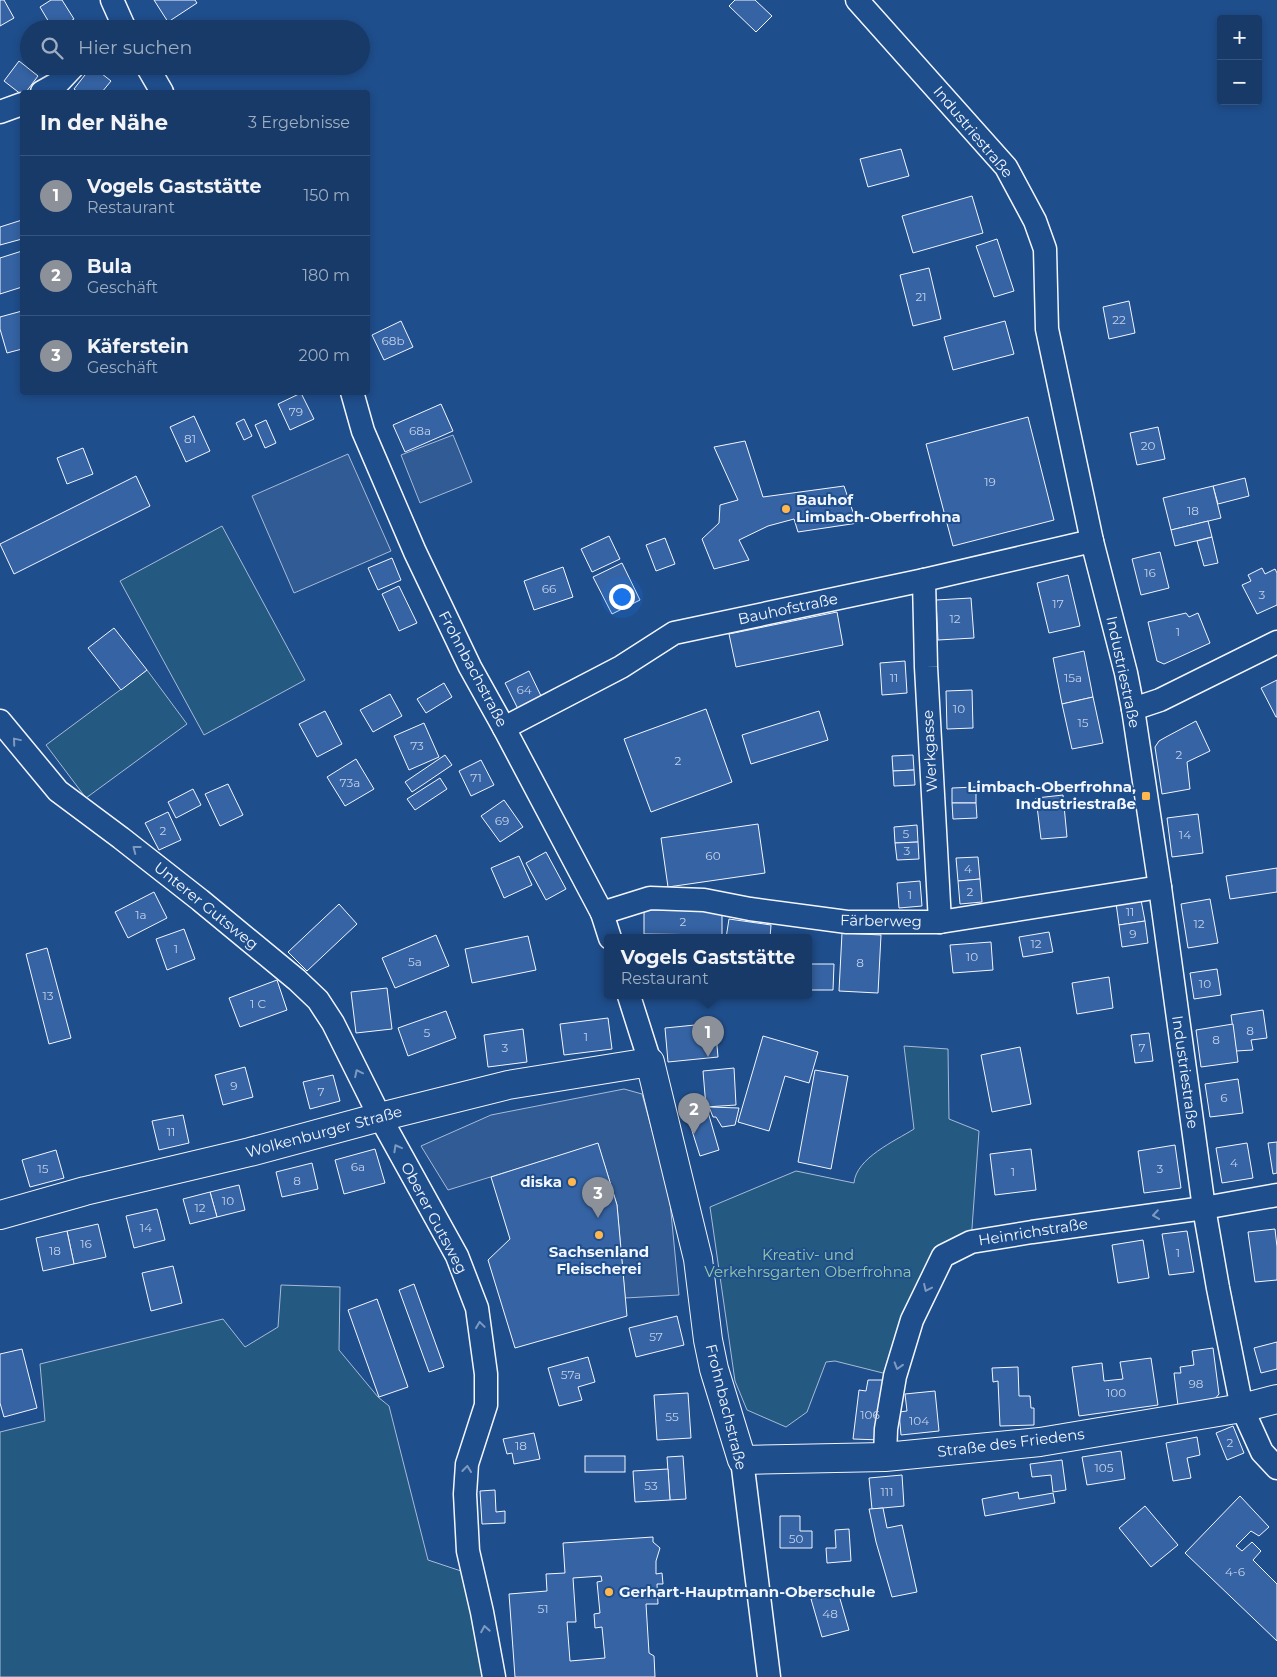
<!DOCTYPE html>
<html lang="de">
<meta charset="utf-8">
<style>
:root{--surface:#173a69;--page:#20416f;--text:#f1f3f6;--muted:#9eadc0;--line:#36547d;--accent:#8c9099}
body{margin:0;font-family:Montserrat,sans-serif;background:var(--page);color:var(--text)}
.controls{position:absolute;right:15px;top:15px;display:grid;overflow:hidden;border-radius:5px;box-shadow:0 2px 8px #0003}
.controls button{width:45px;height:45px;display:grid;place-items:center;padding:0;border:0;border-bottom:1px solid var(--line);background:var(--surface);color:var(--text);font:25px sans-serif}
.you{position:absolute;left:621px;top:596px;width:18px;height:18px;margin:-12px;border:4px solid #fff;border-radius:50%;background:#1a73e8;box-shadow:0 0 0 8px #1a73e833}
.badge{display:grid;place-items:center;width:32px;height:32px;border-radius:50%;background:var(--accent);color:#fff;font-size:16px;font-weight:700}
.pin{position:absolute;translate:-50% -41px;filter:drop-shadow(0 1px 2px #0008)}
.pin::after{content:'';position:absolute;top:26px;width:18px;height:15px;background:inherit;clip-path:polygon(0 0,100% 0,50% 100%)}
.popup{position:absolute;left:604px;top:934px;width:208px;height:65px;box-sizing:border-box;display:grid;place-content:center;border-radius:5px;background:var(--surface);filter:drop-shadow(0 1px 4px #0005);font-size:16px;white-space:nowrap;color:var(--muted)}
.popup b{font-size:19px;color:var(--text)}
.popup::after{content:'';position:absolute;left:50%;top:100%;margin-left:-10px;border:10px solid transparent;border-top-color:var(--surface)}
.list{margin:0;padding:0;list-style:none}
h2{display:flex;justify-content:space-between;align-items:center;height:65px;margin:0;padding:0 20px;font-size:21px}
h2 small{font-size:16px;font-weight:400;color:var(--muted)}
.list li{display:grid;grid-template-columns:32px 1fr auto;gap:15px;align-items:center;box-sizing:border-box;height:80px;padding:0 20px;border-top:1px solid var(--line)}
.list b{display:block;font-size:19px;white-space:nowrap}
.list p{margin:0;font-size:16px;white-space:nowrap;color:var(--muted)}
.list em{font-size:16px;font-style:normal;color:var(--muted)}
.icon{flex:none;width:28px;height:28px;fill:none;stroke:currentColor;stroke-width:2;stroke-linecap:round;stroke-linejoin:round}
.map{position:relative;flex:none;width:1277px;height:1677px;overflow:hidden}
.search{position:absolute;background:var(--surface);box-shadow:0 2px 8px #0003;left:20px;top:20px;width:350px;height:55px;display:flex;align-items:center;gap:12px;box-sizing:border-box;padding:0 18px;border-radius:28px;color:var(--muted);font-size:19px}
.panel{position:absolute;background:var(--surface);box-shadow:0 2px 8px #0003;left:20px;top:90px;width:350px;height:305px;border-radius:5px}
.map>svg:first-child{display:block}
</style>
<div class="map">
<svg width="1277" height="1677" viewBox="0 0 1277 1677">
<rect width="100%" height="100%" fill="#1f4e8c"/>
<g fill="#245a82" stroke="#a8bbd7">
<path d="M222 526 305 680 204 735 120 581Z"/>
<path d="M147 670 187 724 86 798 46 745Z"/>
<path d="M904 1046 948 1049 949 1119 979 1131 971 1242 943 1256 895 1376 835 1361 826 1362 807 1412 786 1427 747 1410 735 1381 710 1207 796 1171 854 1183C856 1158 895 1141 914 1129Z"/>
<path d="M281 1285 340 1287 339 1350 378 1397 389 1406 428 1560 473 1575 494 1677H0V1432L45 1421 40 1364 223 1319 245 1347 278 1327Z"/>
</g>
<g fill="#305b95" stroke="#a8bbd7">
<path d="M453 435 472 482 420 503 401 455Z"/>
<path d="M348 454 391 551 294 593 252 496Z"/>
<path d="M624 1089 642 1094 669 1192 679 1295 625 1298 617 1205 598 1144 448 1190 421 1146 491 1115Z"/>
</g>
<g fill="#3563a3" stroke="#f2f6ff" fill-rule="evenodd">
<path d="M0 0H4L14 18 0 26Z"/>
<path d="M51 0H62L74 19 58 29H53L40 7Z"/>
<path d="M154 0H195L197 3 168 22Z"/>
<path d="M735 0H755L772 16 756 32 729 6Z"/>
<path d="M19 61 38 76 26 92H22V95L4 81Z"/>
<path d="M92 66 111 81 102 92H78L74 89Z"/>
<path d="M901 149 909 176 868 187 860 159Z"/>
<path d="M972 196 983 233 913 253 902 216Z"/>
<path d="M22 220V239L0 245V227Z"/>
<path d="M997 239 1014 291 994 297 976 246Z"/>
<path d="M22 251V287L0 294V258Z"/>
<path d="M929 268 941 319 913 326 900 275Z"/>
<path d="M1129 301 1135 333 1109 339 1103 307Z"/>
<path d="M22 311V349L7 353 0 329V317Z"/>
<path d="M401 321 413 347 384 360 372 335Z"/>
<path d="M1005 321 1014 354 953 370 944 337Z"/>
<path d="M301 393 314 419 290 430 278 404Z"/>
<path d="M441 404 453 431 405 452 393 425Z"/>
<path d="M194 416 210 451 186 462 170 427Z"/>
<path d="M1028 417 1054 520 953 546 926 444Z"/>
<path d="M244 419 252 436 244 440 236 423Z"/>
<path d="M266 420 276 443 265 448 255 425Z"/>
<path d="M1158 427 1165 459 1137 465 1130 433Z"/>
<path d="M745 441 763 497 844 486 853 512 858 523 798 532 794 519 768 526 739 540 749 560 714 569 702 539 719 523 720 505 738 500 714 447Z"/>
<path d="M83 448 93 474 67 484 57 458Z"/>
<path d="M136 476 150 506 14 574 0 544Z"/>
<path d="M1245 478 1249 496 1218 504 1213 486Z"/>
<path d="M1213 486 1221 518 1171 530 1163 498Z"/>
<path d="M1208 521 1212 537 1175 546 1171 530Z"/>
<path d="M609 536 620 559 592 572 581 549Z"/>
<path d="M1212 537 1218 563 1204 566 1197 541Z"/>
<path d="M665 538 675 564 656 571 646 545Z"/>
<path d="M1160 552 1169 588 1141 595 1132 559Z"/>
<path d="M392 558 401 580 378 590 368 568Z"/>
<path d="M622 563 640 600 612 614 593 577Z"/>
<path d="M563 567 573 597 534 610 524 581Z"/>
<path d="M1262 568 1265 574 1275 569 1277 573V605L1257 614 1242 585 1251 581 1248 575Z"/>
<path d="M1068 575 1080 626 1049 633 1037 583Z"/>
<path d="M399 586 417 623 399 631 382 594Z"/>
<path d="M971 598 974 638 938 640 936 600Z"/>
<path d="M837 612 843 645 736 667 729 634Z"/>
<path d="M1186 613 1189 617 1198 613 1210 643 1164 664 1157 661 1148 622Z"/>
<path d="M114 628 147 670 121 690 88 648Z"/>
<path d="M1084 651 1093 697 1062 704 1053 658Z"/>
<path d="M905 661 907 693 882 695 880 663Z"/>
<path d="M529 671 542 698 518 709 505 683Z"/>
<path d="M1277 680V717H1276L1261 688Z"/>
<path d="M444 683 452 697 426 713 417 699Z"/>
<path d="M972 690 973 728 947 729 946 691Z"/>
<path d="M390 694 402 716 373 732 360 710Z"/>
<path d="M1093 697 1103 743 1072 749 1062 704Z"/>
<path d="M706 709 732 782 651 812 624 739Z"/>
<path d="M325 711 342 744 317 757 299 724Z"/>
<path d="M819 711 828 740 751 764 742 735Z"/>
<path d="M1196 721 1210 751 1187 762 1190 789 1162 794 1155 747 1159 741 1166 737Z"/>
<path d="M424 723 439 757 409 770 394 736Z"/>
<path d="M445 755 452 765 412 792 405 782Z"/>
<path d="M913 755 914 770 893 771 892 756Z"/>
<path d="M356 759 374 789 345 806 327 777Z"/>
<path d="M481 760 494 785 471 796 459 771Z"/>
<path d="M914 770 915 785 894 786 893 771Z"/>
<path d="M440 778 447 789 415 810 407 799Z"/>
<path d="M228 784 243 815 220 826 205 794Z"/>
<path d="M976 787V803H952V788Z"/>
<path d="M193 789 201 805 176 818 168 802Z"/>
<path d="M1063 795 1067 837 1041 839 1036 798Z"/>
<path d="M504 800 523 827 500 842 481 816Z"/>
<path d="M952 803H976L977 818 953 819Z"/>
<path d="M168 812 181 840 159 850 145 823Z"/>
<path d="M1198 814 1203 853 1172 857 1167 818Z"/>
<path d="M758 824 765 873 668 887 661 838Z"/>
<path d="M917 825 918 842 895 843 894 827Z"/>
<path d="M918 842 919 859 897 860 895 843Z"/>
<path d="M546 852 566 889 546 900 526 863Z"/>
<path d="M519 856 532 885 504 898 491 868Z"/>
<path d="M978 857 980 879 958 881 956 858Z"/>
<path d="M1277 868V892L1230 899 1226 876Z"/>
<path d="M980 879 982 902 960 904 958 881Z"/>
<path d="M920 881 922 906 899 908 897 883Z"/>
<path d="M154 892 167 918 128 938 115 912Z"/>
<path d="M1210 899 1218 943 1188 948 1181 904Z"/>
<path d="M1141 900 1145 921 1119 925 1116 903Z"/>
<path d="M339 904 357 924 307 971 288 952Z"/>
<path d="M644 910H722V935L644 934Z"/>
<path d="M729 919 771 925 770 938H726Z"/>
<path d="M1145 921 1148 943 1122 947 1119 925Z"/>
<path d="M184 929 195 959 167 970 156 939Z"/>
<path d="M1049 932 1053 952 1023 957 1019 937Z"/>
<path d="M842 933 881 935 878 993 839 991Z"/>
<path d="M436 935 449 966 395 988 382 958Z"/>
<path d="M528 936 536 970 472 983 465 949Z"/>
<path d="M991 942 993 970 953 973 950 945Z"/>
<path d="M47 948 71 1038 49 1044 26 954Z"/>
<path d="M808 964H834L833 990H808Z"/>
<path d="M1217 969 1221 995 1194 999 1190 973Z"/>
<path d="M1109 977 1113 1008 1077 1014 1072 983Z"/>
<path d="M277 980 287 1010 240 1027 229 998Z"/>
<path d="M387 988 392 1029 356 1033 351 992Z"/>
<path d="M1263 1010 1267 1038 1251 1040 1253 1050 1236 1051 1231 1015Z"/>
<path d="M446 1011 456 1038 408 1056 398 1028Z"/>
<path d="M608 1018 612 1049 564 1055 560 1024Z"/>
<path d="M715 1023 718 1057 668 1062 665 1028Z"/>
<path d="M1233 1024 1238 1062 1201 1067 1196 1030Z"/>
<path d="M523 1029 527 1062 488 1067 484 1035Z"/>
<path d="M1149 1033 1153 1061 1135 1063 1131 1035Z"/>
<path d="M763 1036 818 1052 809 1083 785 1076 769 1131 738 1122Z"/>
<path d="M1020 1047 1031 1104 992 1112 981 1055Z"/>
<path d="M245 1067 253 1097 223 1105 215 1075Z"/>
<path d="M734 1068 736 1105 706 1107 703 1071Z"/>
<path d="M815 1070 848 1076 831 1169 798 1162Z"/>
<path d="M333 1075 340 1101 310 1109 303 1082Z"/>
<path d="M1238 1079 1243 1113 1210 1117 1205 1084Z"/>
<path d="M709 1107 739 1108 735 1125 722 1127 716 1117H713Z"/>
<path d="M708 1112 719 1150 700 1156 688 1118Z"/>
<path d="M183 1115 189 1143 159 1150 152 1121Z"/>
<path d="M1277 1142V1173L1273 1174 1268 1143Z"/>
<path d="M598 1143 617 1205 627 1316 515 1348 488 1260 510 1239 491 1177Z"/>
<path d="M1247 1143 1253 1178 1222 1183 1216 1148Z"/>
<path d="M1175 1145 1181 1188 1144 1193 1138 1151Z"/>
<path d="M375 1149 385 1183 344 1194 335 1160Z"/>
<path d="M1031 1149 1036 1190 995 1195 990 1154Z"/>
<path d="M56 1150 64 1178 30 1187 22 1160Z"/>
<path d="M312 1163 318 1189 282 1197 276 1172Z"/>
<path d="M239 1185 245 1210 217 1217 210 1192Z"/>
<path d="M210 1192 217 1217 190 1224 183 1199Z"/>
<path d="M157 1209 165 1240 134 1248 126 1216Z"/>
<path d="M98 1224 106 1257 74 1264 67 1231Z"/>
<path d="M1275 1229 1277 1247V1280L1255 1282 1248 1232Z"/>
<path d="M67 1231 74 1264 43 1271 36 1238Z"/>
<path d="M1187 1231 1194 1272 1169 1275 1162 1234Z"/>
<path d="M1143 1240 1149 1278 1118 1283 1112 1245Z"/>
<path d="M173 1266 182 1303 151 1311 142 1273Z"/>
<path d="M414 1284 444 1367 429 1372 399 1290Z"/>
<path d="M377 1299 408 1387 379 1397 348 1310Z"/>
<path d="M677 1316 684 1345 636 1357 629 1328Z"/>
<path d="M1277 1342V1369L1261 1373 1254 1348Z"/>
<path d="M1213 1348 1219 1394 1214 1400 1178 1406 1174 1373H1181L1180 1367 1194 1365 1192 1351Z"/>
<path d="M22 1349 37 1408 4 1417 0 1403V1354Z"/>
<path d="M588 1357 595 1382 578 1387 582 1400 559 1406 548 1368Z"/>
<path d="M1151 1358 1158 1405 1079 1416 1072 1367 1102 1363 1104 1381 1123 1379 1120 1362Z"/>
<path d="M1018 1367 1019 1396H1030L1031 1408H1034V1425L1000 1426 998 1381 993 1382 992 1368Z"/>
<path d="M868 1380H888L881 1440 853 1439 859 1390 866 1391Z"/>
<path d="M935 1391 939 1431 901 1435 899 1412 907 1411 905 1394Z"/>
<path d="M688 1393 691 1438 657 1440 654 1395Z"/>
<path d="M1233 1426 1244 1453 1227 1460 1216 1433Z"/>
<path d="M534 1433 540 1459 514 1464 512 1453 507 1454 503 1439Z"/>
<path d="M1197 1437 1200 1455 1187 1458 1191 1478 1173 1481 1166 1443Z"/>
<path d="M1121 1451 1125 1479 1087 1485 1082 1457Z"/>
<rect x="585" y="1456" width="40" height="16"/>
<path d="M683 1456 686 1499 670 1500 667 1457Z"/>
<path d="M1062 1460 1066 1490 1053 1492 1051 1475 1032 1477 1030 1464Z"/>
<path d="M668 1469 670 1500 635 1502 633 1471Z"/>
<path d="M902 1475 904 1506 872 1509 869 1478Z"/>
<path d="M495 1490 496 1512 505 1511V1523L482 1524 480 1491Z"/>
<path d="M1018 1492 1019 1499 1053 1493 1055 1503 985 1516 982 1499Z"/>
<path d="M1240 1496 1269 1527 1259 1536 1251 1531 1236 1546 1242 1551 1252 1542 1261 1551 1253 1560 1277 1584V1641L1185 1553Z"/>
<path d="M1145 1506 1178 1545 1151 1567 1119 1528Z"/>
<path d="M883 1508 887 1528 902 1525 917 1592 892 1597 876 1542 869 1509Z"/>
<path d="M780 1516H800V1531H812V1548H780Z"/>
<path d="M849 1529 851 1561 827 1563 826 1548H836L835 1530Z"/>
<path d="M653 1537V1542L660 1548 656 1561V1574L662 1573 663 1584H657L658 1604H646L649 1653 654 1656 655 1677H515L509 1594 547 1591 546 1574 565 1573 563 1543ZM601 1576 602 1581 597 1582 600 1613 594 1614 595 1628 602 1627 605 1658 570 1661 567 1622H576L573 1578Z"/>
<path d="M838 1592 849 1630 822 1637 811 1599Z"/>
</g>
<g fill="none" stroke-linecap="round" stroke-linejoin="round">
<g stroke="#f2f6ff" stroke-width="25">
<g id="minor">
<path d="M112 0 125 29"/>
<path d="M857 0 1006 167 1035 221 1045 249 1047 329 1092 541 1126 673 1133 709 1160 887 1204 1208 1218 1288 1242 1408 1262 1452 1277 1468"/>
<path d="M147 66 162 92"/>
<path d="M42 92 58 83 74 66"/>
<path d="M0 112 22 104"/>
<path d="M352 392 363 431 415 552 470 667 504 728 602 913 610 938"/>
<path d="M924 580 926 667 940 922"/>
<path d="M1133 709 1160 700 1277 642"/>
<path d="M0 721 58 791 121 838 200 900 297 980 318 1000 333 1023 380 1117 457 1256 477 1308 486 1374V1405L467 1464 465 1494 468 1551 482 1612 494 1677"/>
<path d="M504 728 621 667 674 633 924 580 1092 541"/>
<path d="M602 913 650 898 704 900 750 909 847 922H940L1160 887"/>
<path d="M629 996 650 1062"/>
<path d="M885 1457 886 1429 895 1376 912 1320 943 1256 971 1242 1032 1232 1204 1208 1277 1195"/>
<path d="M742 1460 769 1677"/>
</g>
</g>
<g stroke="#f2f6ff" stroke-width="30">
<path id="major" d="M0 1215 85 1191 250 1152 380 1117 508 1085 650 1062 698 1259 708 1340 714 1369 742 1460 885 1457 1040 1442 1242 1408 1277 1399"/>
</g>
<use href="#minor" stroke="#1f4e8c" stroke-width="22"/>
<use href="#major" stroke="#1f4e8c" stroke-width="28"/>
</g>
<defs><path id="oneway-chevron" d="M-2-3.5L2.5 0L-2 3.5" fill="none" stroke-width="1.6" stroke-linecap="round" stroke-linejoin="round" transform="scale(1.25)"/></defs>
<g stroke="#7e9ac0">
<use href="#oneway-chevron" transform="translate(16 741) rotate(-130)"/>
<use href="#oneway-chevron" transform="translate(136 849) rotate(-142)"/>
<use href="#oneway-chevron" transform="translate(358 1073) rotate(-116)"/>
<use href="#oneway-chevron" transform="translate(397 1148) rotate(-119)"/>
<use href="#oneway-chevron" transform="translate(1156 1215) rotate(172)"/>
<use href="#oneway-chevron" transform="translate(927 1288) rotate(115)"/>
<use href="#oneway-chevron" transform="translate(480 1325) rotate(-98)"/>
<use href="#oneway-chevron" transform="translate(898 1366) rotate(107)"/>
<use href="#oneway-chevron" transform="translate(467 1469) rotate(-83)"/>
<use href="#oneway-chevron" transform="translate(485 1629) rotate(-100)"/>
</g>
<g fill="#ffb74d" stroke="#1f4e8c" stroke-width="2">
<circle cx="786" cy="509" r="5"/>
<rect x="1141" y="791" width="10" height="10" rx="2.5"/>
<circle cx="572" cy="1182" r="5"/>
<circle cx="599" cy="1235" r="5"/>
<circle cx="609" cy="1592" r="5"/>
</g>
<g text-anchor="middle" stroke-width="4" stroke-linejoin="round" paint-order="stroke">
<g font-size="12" fill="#c3d1e8">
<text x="921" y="301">21</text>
<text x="1119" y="324">22</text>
<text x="393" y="345">68b</text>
<text x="296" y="416">79</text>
<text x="420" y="435">68a</text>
<text x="190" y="443">81</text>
<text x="1148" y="450">20</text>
<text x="990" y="486">19</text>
<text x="1193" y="515">18</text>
<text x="1150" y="577">16</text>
<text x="549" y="593">66</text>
<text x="1262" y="599">3</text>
<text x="1058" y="608">17</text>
<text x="955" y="623">12</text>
<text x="1178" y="636">1</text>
<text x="894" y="682">11</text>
<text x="1073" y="682">15a</text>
<text x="524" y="694">64</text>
<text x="959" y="713">10</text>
<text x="1083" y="727">15</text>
<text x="417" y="750">73</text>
<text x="1179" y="759">2</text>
<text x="678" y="765">2</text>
<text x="476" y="782">71</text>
<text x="350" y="787">73a</text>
<text x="502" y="825">69</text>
<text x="163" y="835">2</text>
<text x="906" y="838">5</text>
<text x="1185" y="839">14</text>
<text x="907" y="855">3</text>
<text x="713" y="860">60</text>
<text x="968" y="873">4</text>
<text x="970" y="896">2</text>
<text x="910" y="899">1</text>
<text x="1130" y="916">11</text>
<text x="141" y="919">1a</text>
<text x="683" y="926">2</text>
<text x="1199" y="928">12</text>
<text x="1133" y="938">9</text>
<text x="1036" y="948">12</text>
<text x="176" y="953">1</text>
<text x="972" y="961">10</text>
<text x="415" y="966">5a</text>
<text x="860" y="967">8</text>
<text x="1205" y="988">10</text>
<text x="48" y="1000">13</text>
<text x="258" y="1008">1 C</text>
<text x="1250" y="1035">8</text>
<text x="427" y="1037">5</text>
<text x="586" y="1041">1</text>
<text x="1216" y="1044">8</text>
<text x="505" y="1052">3</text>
<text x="1142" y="1052">7</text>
<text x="234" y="1090">9</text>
<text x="321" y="1096">7</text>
<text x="1224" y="1102">6</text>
<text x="171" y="1136">11</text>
<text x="1234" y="1167">4</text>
<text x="358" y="1171">6a</text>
<text x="43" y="1173">15</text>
<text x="1160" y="1173">3</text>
<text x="1013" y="1176">1</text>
<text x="297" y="1185">8</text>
<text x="228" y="1205">10</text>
<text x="200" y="1212">12</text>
<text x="146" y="1232">14</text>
<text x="86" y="1248">16</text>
<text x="55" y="1255">18</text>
<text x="1178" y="1257">1</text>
<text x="656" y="1341">57</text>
<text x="571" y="1379">57a</text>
<text x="1196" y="1388">98</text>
<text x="1116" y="1397">100</text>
<text x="870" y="1419">106</text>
<text x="672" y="1421">55</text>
<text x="919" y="1425">104</text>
<text x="1230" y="1447">2</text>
<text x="521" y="1450">18</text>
<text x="1104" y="1472">105</text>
<text x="651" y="1490">53</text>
<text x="887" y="1496">111</text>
<text x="796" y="1543">50</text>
<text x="1235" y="1576">4-6</text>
<text x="543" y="1613">51</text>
<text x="830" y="1618">48</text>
</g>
<g font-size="15" fill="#f2f6ff" stroke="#1f4e8c">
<text transform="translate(973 132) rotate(50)" y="5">Industriestraße</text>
<text transform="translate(788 609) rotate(-12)" y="5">Bauhofstraße</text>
<text transform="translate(473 669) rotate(62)" y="5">Frohnbachstraße</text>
<text transform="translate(1123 672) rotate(78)" y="5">Industriestraße</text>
<text transform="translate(930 751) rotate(-93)" y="5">Werkgasse</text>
<text transform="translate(206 906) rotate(39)" y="5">Unterer Gutsweg</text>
<text transform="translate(881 921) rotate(1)" y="5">Färberweg</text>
<text transform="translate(1185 1072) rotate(82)" y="5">Industriestraße</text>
<text transform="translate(324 1132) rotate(-15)" y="5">Wolkenburger Straße</text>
<text transform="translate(434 1218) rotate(62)" y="5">Oberer Gutsweg</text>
<text transform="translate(1033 1232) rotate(-9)" y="5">Heinrichstraße</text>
<text transform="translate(726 1407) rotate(76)" y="5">Frohnbachstraße</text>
<text transform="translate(1011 1443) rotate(-7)" y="5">Straße des Friedens</text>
</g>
<g font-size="15" font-weight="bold" fill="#f2f6ff" stroke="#1f4e8c" text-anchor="start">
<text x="796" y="505">Bauhof<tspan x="796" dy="17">Limbach-Oberfrohna</tspan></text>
<text x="1136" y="792" text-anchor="end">Limbach-Oberfrohna,<tspan x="1136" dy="17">Industriestraße</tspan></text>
<text x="562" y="1187" text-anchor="end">diska</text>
<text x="599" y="1257" text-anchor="middle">Sachsenland<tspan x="599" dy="17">Fleischerei</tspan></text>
<text x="619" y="1597">Gerhart-Hauptmann-Oberschule</text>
</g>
<g font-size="15" fill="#97c8a6" stroke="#1f4e8c">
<text x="808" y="1260">Kreativ- und<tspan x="808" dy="17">Verkehrsgarten Oberfrohna</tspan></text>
</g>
</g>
</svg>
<div class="controls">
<button>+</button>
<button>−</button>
</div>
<div class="you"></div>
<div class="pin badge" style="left:708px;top:1057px">1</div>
<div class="popup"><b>Vogels Gaststätte</b>Restaurant</div>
<div class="pin badge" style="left:694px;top:1134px">2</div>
<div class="pin badge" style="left:598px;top:1218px">3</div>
<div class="search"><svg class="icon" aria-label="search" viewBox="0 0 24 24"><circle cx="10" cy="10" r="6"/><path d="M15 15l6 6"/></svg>Hier suchen</div>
<section class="panel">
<h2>In der Nähe<small>3 Ergebnisse</small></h2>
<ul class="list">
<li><span class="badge">1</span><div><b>Vogels Gaststätte</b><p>Restaurant</p></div><em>150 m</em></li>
<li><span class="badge">2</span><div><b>Bula</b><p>Geschäft</p></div><em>180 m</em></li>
<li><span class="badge">3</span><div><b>Käferstein</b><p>Geschäft</p></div><em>200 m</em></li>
</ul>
</section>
</div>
